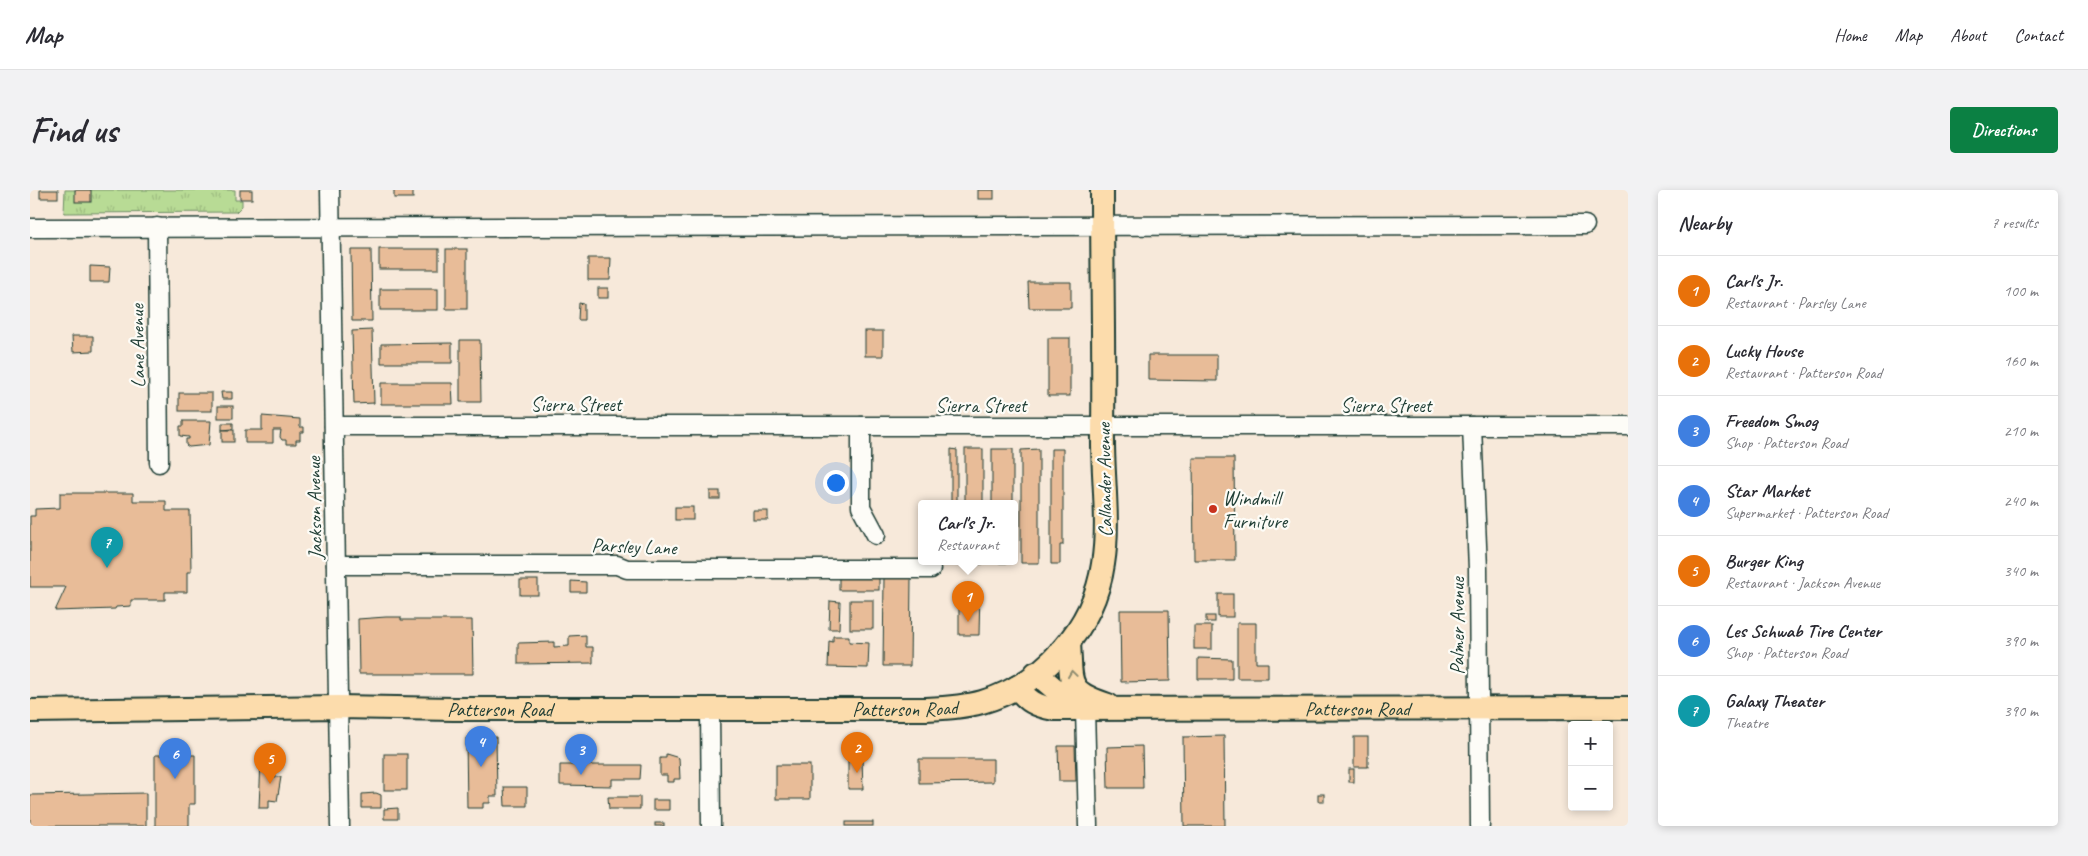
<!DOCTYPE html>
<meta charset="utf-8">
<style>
:root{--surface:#fff;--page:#f2f2f3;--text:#2b2b33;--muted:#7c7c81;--line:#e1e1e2;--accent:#0b8043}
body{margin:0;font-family:Caveat,sans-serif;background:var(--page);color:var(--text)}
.controls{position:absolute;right:15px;bottom:15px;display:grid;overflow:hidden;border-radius:5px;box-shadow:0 2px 8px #0003}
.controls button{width:45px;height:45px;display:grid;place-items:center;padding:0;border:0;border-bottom:1px solid var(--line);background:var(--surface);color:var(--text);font:25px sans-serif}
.you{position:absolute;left:805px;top:292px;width:18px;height:18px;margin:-12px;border:4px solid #fff;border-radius:50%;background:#1a73e8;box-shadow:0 0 0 8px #1a73e833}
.badge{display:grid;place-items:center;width:32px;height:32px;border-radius:50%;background:var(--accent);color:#fff;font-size:16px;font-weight:700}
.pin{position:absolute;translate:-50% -41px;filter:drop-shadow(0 1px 2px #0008)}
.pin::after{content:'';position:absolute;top:26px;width:18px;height:15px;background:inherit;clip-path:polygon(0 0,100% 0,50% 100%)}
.popup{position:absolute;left:888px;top:310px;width:100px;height:65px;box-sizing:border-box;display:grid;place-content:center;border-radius:5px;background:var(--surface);filter:drop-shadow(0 1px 4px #0005);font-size:16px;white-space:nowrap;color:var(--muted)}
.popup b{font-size:19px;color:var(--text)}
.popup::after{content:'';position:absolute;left:50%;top:100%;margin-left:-10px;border:10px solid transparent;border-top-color:var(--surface)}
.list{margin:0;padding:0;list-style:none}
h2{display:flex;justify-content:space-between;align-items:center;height:65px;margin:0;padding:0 20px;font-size:21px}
h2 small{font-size:16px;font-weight:400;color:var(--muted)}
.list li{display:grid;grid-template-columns:32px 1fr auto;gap:15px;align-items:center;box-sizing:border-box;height:70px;padding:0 20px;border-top:1px solid var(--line)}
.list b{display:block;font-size:19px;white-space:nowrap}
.list p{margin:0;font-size:16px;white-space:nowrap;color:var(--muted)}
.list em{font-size:16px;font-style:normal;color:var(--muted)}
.map{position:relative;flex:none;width:1598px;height:636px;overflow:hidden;border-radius:5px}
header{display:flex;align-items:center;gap:30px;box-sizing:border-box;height:70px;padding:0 25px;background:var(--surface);border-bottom:1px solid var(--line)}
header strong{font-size:24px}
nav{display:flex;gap:28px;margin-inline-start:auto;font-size:18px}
.intro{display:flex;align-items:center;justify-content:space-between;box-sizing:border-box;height:120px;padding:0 30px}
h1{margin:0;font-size:35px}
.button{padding:12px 22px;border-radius:5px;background:var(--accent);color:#fff;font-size:18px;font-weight:700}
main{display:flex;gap:30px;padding:0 30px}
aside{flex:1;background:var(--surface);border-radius:5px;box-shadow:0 2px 8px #0003}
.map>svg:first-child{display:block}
</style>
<header>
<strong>Map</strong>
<nav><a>Home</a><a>Map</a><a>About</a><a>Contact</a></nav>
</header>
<div class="intro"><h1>Find us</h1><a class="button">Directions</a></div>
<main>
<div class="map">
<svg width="1598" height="636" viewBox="0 0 1598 636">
<defs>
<pattern id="grass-tufts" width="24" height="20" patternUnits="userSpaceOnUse" patternTransform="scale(1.25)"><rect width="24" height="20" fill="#b8db95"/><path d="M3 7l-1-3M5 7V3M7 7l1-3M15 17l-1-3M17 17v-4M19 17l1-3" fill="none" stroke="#9ebd81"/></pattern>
</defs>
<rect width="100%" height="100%" fill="#f7e9da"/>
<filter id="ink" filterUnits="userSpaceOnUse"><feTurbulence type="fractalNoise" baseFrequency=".02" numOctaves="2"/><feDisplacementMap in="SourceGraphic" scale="10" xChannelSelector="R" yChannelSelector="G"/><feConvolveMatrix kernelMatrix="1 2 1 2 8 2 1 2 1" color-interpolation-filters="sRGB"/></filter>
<g filter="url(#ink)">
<path fill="url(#grass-tufts)" stroke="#6c8c64" d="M35 0H205V10H212V16L206 22 34 23Z"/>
<g fill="#e8bc98" stroke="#1f3d34">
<rect x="10" y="0" width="18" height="8"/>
<rect x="45" y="0" width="16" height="12"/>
<rect x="210" y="0" width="12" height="9"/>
<rect x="364" y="0" width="19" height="8"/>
<rect x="948" y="0" width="16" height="9"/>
<rect x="349" y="59" width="60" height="20"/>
<rect x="416" y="59" width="21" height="60"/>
<path d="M321 60H341L342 131H322Z"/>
<path d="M558 68H581L580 90H558Z"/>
<path d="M60 76 80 77 79 92H60Z"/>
<path d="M998 92H1041V118H999Z"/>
<rect x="568" y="98" width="10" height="10"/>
<rect x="350" y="99" width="58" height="21"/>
<path d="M549 113 554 114V130H548Z"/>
<path d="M342 140 344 213 324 214 322 141Z"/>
<rect x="835" y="141" width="18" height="25"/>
<path d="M42 146H63V161L43 162Z"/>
<rect x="1018" y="148" width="22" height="58"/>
<path d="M430 150H450L451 212H430Z"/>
<path d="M422 153V173H351V154Z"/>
<path d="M1118 165H1187V191L1118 190Z"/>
<path d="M351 193H422L423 214H351Z"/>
<path d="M191 202H202V209H192Z"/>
<rect x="149" y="203" width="33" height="18"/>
<rect x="188" y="216" width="15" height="12"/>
<path d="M232 226 270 229V237H274V242H270V250H266V254H256V250H252L250 247 251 240H243V253H215V240H232Z"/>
<path d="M153 231H181L179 255 159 257 156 255V249H159V247L150 246V236H153Z"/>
<path d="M192 233H203V239L192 240Z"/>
<rect x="192" y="240" width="12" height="12"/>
<path d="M921 259 927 260V313H921Z"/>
<rect x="935" y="259" width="18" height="54"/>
<rect x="962" y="259" width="21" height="54"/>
<path d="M1009 259V373H991V260Z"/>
<path d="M1021 259H1033V355H1030V374H1021Z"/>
<path d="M1163 268H1204L1205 370H1164Z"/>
<rect x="680" y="301" width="10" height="8"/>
<path d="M30 303H103V311H136V321H160L161 382H157V402H135V410H101V416L86 417 85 419 25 421 36 397H0V326H5V319L30 318Z"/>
<rect x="645" y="317" width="18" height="13"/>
<rect x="723" y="321" width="15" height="9"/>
<path d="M935 371H953V374H936Z"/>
<rect x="962" y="371" width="21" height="2"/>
<path d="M854 387H881L880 476H853Z"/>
<rect x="809" y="388" width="40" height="12"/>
<rect x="490" y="390" width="18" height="15"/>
<path d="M541 391 556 392V402H541Z"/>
<path d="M950 399 949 445H929V400Z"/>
<rect x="1188" y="404" width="15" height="23"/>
<rect x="820" y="410" width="23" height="29"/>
<path d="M800 411 810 412 809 439H799Z"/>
<path d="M1090 420H1139L1140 491 1091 492Z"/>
<rect x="1176" y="426" width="9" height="6"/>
<path d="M356 427H371V430H442L443 484H329L328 429Z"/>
<path d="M1207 433H1226V473H1238V488H1207Z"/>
<rect x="1164" y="436" width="18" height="23"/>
<path d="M556 445V457H563V473L488 474V453L524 452V457L539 456V446Z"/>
<path d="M803 446H819V452L839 453 838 478 798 477 799 451 803 452Z"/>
<path d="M1168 468 1202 469V489H1168Z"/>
<path d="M1194 546 1195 636H1154L1153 547Z"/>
<path d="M466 547 467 606H460V613H453V618H437L436 548Z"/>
<rect x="1324" y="547" width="14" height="30"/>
<path d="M1028 556H1045L1046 591H1029Z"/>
<path d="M1112 556 1113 598H1078L1077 557Z"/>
<rect x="354" y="564" width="23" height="36"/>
<path d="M636 564 649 568 650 589H644V592H637V585H630V568H636Z"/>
<path d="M125 565H165V614H159V636H125Z"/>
<path d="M818 569H832L833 599H818Z"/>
<path d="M889 569H963V592L889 593Z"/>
<path d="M231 570H244V587H251L247 611 239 610V618H229Z"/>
<path d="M530 575H611L610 589H582V596L530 595Z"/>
<rect x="746" y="575" width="34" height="34"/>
<rect x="1319" y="579" width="5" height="13"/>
<path d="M474 597H497V616H475Z"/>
<path d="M116 603V636H0V605Z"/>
<path d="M346 603 351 605V618H332V604Z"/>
<rect x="1288" y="604" width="6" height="7"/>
<path d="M578 607H610V619H579Z"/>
<rect x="623" y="610" width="16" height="10"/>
<path d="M368 618V629H354V619Z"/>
<rect x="816" y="632" width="27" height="4"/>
<rect x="625" y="633" width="9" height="3"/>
</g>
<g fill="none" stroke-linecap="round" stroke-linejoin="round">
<g stroke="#1f3d34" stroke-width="21">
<g id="minor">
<path d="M300 0 310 636"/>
<path d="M127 37 129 273"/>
<path d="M0 38 1555 35"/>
<path d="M304 236H1598"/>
<path d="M831 236V317L846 345"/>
<path d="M1442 236 1448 379 1450 636"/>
<path d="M306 375H587L597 379H901"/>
<path d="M680 519 681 636"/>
<path d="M1055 519 1058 636"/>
</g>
</g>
<g stroke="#1f3d34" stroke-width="26">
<g id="major">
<path d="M1039 453C1042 494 1035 501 1078 515"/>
<path d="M1006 483 1033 506 1054 518"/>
<path id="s1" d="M987 497C997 511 1006 516 1024 519L1598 518"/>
<path id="s2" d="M0 521 308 517 424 519H896C915 518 934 517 952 512 1014 494 1064 437 1073 374 1080 331 1072 285 1073 242 1074 161 1072 81 1072 0"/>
</g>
</g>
<use href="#minor" stroke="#fdfcf7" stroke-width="18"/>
<use href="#major" stroke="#fcdcac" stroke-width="22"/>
</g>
<defs><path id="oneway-chevron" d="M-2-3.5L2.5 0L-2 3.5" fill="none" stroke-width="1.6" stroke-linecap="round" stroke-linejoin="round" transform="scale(1.25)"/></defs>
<use stroke="#8e8c70" href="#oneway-chevron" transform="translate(1042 484) rotate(-98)"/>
</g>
<circle fill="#c8321e" stroke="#fdfcf7" stroke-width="2" cx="1183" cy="319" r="5"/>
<g text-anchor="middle" stroke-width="4.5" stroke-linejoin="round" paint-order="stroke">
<g font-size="20" fill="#1f3d34" stroke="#fdfcf7">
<text transform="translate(107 156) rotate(-91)" y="7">Lane Avenue</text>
<text x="546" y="221">Sierra Street</text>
<text x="951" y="222">Sierra Street</text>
<text x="1356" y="222">Sierra Street</text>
<text transform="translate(1074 290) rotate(-91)" y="7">Callander Avenue</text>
<text transform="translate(284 318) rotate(-91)" y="7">Jackson Avenue</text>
<text transform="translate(604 356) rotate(2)" y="7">Parsley Lane</text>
<text transform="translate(1427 436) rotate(-90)" y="7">Palmer Avenue</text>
<text dy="7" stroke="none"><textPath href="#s2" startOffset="875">Patterson Road</textPath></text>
<text dy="7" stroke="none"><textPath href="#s2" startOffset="470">Patterson Road</textPath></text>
<text dy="7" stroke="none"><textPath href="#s1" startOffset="348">Patterson Road</textPath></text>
</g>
<g font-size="20" fill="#1f3d34" stroke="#fdfcf7" text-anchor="start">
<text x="1193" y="315">Windmill<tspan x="1193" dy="23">Furniture</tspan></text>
</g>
</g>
</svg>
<div class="controls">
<button>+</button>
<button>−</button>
</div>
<div class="you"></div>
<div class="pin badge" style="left:938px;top:432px;background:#e8710a">1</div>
<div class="popup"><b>Carl's Jr.</b>Restaurant</div>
<div class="pin badge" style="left:827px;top:583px;background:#e8710a">2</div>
<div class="pin badge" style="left:551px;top:585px;background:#3f7fe0">3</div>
<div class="pin badge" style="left:451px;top:577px;background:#3f7fe0">4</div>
<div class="pin badge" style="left:240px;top:594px;background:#e8710a">5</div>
<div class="pin badge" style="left:145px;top:589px;background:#3f7fe0">6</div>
<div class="pin badge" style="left:77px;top:378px;background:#0f9aa8">7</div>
</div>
<aside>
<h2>Nearby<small>7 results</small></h2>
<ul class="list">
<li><span class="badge" style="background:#e8710a">1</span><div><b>Carl's Jr.</b><p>Restaurant · Parsley Lane</p></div><em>100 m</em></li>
<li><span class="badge" style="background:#e8710a">2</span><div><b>Lucky House</b><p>Restaurant · Patterson Road</p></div><em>160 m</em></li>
<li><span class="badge" style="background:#3f7fe0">3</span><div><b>Freedom Smog</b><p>Shop · Patterson Road</p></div><em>210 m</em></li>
<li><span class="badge" style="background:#3f7fe0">4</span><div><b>Star Market</b><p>Supermarket · Patterson Road</p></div><em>240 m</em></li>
<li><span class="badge" style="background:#e8710a">5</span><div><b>Burger King</b><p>Restaurant · Jackson Avenue</p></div><em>340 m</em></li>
<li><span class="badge" style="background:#3f7fe0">6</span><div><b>Les Schwab Tire Center</b><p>Shop · Patterson Road</p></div><em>390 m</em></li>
<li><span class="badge" style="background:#0f9aa8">7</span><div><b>Galaxy Theater</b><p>Theatre</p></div><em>390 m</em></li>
</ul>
</aside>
</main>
